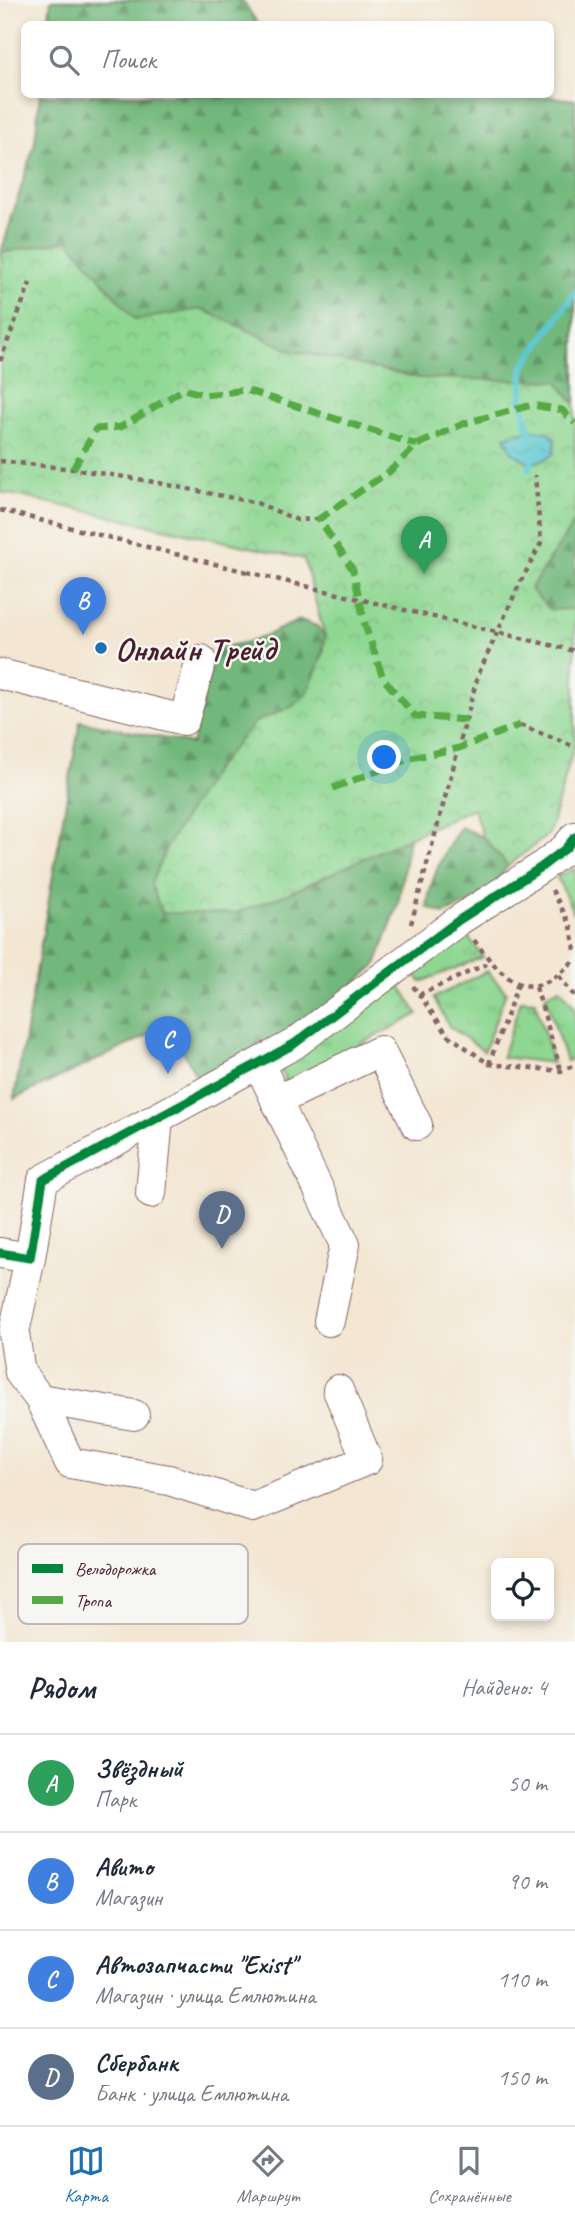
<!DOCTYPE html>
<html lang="ru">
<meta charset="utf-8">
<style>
:root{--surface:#fff;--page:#f2f2f3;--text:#1f2937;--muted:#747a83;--line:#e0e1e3;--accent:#1f6fb2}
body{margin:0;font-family:Caveat,sans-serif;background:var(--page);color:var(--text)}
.controls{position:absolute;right:21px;bottom:21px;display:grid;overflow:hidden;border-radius:10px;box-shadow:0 4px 10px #0003}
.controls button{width:63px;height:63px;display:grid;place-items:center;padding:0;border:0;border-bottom:2px solid var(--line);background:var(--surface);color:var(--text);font:35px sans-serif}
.you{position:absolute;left:385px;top:758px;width:24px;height:24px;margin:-18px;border:5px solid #fff;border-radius:50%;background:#1a73e8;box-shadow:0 0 0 10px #1a73e833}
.badge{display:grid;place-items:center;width:46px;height:46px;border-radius:50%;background:var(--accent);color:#fff;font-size:23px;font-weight:700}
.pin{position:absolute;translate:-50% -58px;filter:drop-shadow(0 2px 4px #0008)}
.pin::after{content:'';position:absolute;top:37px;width:24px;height:21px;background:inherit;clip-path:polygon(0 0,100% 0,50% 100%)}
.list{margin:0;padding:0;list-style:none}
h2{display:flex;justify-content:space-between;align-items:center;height:91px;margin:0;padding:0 28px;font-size:30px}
h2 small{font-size:23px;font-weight:400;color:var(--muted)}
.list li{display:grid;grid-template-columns:46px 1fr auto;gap:21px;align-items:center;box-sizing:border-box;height:98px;padding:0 28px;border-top:2px solid var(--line)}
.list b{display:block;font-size:26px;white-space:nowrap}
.list p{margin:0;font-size:23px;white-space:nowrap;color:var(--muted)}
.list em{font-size:23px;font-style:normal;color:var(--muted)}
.icon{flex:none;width:38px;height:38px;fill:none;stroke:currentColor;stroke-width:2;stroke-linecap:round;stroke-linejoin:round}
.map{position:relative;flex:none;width:575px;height:1642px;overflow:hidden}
.search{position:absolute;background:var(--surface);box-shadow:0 4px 10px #0003;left:21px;right:21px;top:21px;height:77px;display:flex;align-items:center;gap:18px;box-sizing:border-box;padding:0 24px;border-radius:10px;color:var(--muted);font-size:26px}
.sheet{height:483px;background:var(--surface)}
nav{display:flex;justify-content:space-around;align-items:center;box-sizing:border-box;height:98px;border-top:2px solid var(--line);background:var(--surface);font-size:19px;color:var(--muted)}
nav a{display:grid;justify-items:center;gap:4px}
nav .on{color:var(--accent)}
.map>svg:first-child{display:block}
</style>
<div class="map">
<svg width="575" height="1642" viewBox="0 0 575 1642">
<defs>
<pattern id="grass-tufts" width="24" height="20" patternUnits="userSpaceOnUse" patternTransform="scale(1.75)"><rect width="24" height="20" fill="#8ed792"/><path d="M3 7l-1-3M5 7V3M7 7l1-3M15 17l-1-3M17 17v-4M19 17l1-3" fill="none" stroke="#7cb87e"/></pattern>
<pattern id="forest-firs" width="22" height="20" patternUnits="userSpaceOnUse" patternTransform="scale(1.75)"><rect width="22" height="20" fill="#72b87c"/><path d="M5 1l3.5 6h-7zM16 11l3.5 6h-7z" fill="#609566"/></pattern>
<pattern id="park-crowns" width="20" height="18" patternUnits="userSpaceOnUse" patternTransform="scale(1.75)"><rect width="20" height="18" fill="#8ed792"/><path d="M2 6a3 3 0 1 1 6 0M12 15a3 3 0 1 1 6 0" fill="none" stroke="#7cb87e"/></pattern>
<pattern id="water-waves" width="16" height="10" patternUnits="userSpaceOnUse" patternTransform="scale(1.75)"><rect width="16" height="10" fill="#5cc9d2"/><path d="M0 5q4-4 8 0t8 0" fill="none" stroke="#52acb4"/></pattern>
</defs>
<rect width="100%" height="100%" fill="#f6f6f2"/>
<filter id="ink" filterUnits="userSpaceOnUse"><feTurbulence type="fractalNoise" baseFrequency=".0143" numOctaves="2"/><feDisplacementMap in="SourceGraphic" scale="14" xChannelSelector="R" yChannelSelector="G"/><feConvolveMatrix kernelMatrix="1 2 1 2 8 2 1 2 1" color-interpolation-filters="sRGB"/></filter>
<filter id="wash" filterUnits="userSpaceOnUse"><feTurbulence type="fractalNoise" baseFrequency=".00686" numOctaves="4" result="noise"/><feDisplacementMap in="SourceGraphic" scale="28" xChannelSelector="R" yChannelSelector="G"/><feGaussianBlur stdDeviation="1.57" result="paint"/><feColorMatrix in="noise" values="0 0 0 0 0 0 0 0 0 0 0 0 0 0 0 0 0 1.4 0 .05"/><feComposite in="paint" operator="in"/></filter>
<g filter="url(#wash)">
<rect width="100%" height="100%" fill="#f3e6d2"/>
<g fill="url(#grass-tufts)" stroke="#6c7b5e" stroke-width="2">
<path d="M575 868V914H574L557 877Z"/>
<path d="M465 932 483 957 421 982 414 970Z"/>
<path d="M487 971 506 992 484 1051 449 1026 434 998Z"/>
<path d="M395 978 418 1014 285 1084 280 1064Z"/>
<path d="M560 988 575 1007V1058L566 1061 545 995Z"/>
<path d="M521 1000 535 1001 553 1063 502 1057Z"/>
</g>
<g fill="url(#forest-firs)" stroke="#5e6c54" stroke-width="2">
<path d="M51 0H242L258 24H48Z"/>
<path d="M526 94 575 100V405L557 381 420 378 290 350 202 309 135 321 69 240 1 253 35 142 40 95Z"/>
<path d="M575 521V609L550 610 530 589Z"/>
<path d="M300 620 317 626 325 637C322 660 315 695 292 707 280 713 267 717 255 722L235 913 287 894 409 837 398 905 376 965 301 1030 202 1087 170 1025 14 1099 80 721 192 744 215 649 253 641Z"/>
<path d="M460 827 483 837 508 866 487 895 444 914 427 907C431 875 444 853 460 827Z"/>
</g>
<path fill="url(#park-crowns)" stroke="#6c7b5e" stroke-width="2" d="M69 240 135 320 202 309 290 350 420 378 557 381 575 405V521L530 589 550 610 575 609V743L549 834 508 866 483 837 473 808 287 894 235 913H162L151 884 167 846 215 769 255 722 294 706 307 693 323 654 325 637 304 559 0 492 1 253Z"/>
<path fill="url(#water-waves)" stroke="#53747e" stroke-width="2" d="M530 430 548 432 555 439 554 453 546 459 531 464 512 452 505 437Z"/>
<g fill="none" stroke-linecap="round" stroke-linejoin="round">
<g stroke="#5cc9d2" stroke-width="7">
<path d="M530 430 525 418 522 400 523 367 575 293"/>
<path d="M529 469 531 464"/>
</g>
</g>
</g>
<g filter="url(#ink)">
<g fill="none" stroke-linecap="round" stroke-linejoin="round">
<g stroke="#856565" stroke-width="32">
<g id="minor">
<path d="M0 674 184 720 201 660"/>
<path d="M259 1064 345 1245 329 1321"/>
<path d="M276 1101 380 1051 417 1125"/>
<path d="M151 1193 158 1118"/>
<path d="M0 1253 30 1258 43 1180 294 1044 459 920 540 868 565 849 575 837"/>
<path d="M30 1258 14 1333 20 1373 40 1399 134 1415"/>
<path d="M40 1399 70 1463 169 1480 253 1507 367 1460 338 1390"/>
</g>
</g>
<g stroke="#856565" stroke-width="4.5" stroke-dasharray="5 5" stroke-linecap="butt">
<path d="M0 361 30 283"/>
<path d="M0 461 73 469 144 480 257 503 297 520 319 519"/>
<path d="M0 510 247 572"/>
<path d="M520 725 575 747"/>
<path d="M552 890 571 926 575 950"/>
<path d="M411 924 478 675 518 587 541 543 535 475"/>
<path d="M474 940C507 984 531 1007 575 959"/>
<path d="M559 976 575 997"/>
<path d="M413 986 448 1035 489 1064 561 1071 575 1065"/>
<path d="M536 987 561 1071"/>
<path d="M419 995 491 962"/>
<path d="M489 1064 518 984"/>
</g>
<use href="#minor" stroke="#fff" stroke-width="30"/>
<path stroke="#856565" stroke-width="4.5" stroke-dasharray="5 5" stroke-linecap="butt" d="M247 572 575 651"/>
<g stroke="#57aa44" stroke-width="7" stroke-dasharray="14 7" stroke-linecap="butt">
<path d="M73 469 96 429 121 427 184 389 205 395 246 390 417 445"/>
<path d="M467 720 415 716 383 678 365 625 353 570 319 519 390 471 417 445 465 423 532 405 562 410 575 423"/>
<path d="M333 788 411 758 459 748 520 725"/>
</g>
<g stroke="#f6f6f2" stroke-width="13">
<path id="cycleway" d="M0 1253 30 1258 43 1180 294 1044 459 920 540 868 565 849 575 837"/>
</g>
<use href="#cycleway" stroke="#00873e" stroke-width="9"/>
</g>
</g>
<circle fill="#1f6fb2" stroke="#f6f6f2" stroke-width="2.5" cx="101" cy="648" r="7"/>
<g text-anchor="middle" stroke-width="5" stroke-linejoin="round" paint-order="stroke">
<g font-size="33" font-weight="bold" fill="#4a1f2b" stroke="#f6f6f2" text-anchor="start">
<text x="115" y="660">Онлайн Трейд</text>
</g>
</g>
<rect x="18" y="1544" width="230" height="80" rx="10" fill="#f6f6f2" stroke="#c2b6b6" stroke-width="2"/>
<rect x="32" y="1564" width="31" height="9" fill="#00873e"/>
<rect x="32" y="1596" width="31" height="8" fill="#57aa44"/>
<g font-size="19" fill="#4a1f2b">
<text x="75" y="1575">Велодорожка</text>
<text x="75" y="1607">Тропа</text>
</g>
</svg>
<div class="controls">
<button><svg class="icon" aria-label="locate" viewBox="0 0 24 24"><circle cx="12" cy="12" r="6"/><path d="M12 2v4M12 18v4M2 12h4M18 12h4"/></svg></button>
</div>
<div class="you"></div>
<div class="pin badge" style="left:424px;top:574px;background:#2e9e5b">A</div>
<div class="pin badge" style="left:83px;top:635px;background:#3f7fe0">B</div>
<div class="pin badge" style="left:168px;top:1074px;background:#3f7fe0">C</div>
<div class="pin badge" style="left:222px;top:1249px;background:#5c6f8a">D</div>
<div class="search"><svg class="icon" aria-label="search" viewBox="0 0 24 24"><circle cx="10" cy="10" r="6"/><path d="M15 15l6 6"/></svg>Поиск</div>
</div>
<section class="sheet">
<h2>Рядом<small>Найдено: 4</small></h2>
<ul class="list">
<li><span class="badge" style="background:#2e9e5b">A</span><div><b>Звёздный</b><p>Парк</p></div><em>50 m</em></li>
<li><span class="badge" style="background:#3f7fe0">B</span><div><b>Авито</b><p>Магазин</p></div><em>90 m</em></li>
<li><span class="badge" style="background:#3f7fe0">C</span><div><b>Автозапчасти &quot;Exist&quot;</b><p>Магазин · улица Емлютина</p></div><em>110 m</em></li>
<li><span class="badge" style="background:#5c6f8a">D</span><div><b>Сбербанк</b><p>Банк · улица Емлютина</p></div><em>150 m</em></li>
</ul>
</section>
<nav>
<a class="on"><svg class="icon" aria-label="map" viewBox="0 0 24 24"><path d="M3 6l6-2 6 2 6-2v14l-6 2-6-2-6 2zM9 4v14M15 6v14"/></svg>Карта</a>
<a><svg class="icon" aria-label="directions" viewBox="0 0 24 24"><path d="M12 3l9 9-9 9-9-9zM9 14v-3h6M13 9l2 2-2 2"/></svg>Маршрут</a>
<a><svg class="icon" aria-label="saved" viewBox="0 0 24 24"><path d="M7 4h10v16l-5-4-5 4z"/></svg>Сохранённые</a>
</nav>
